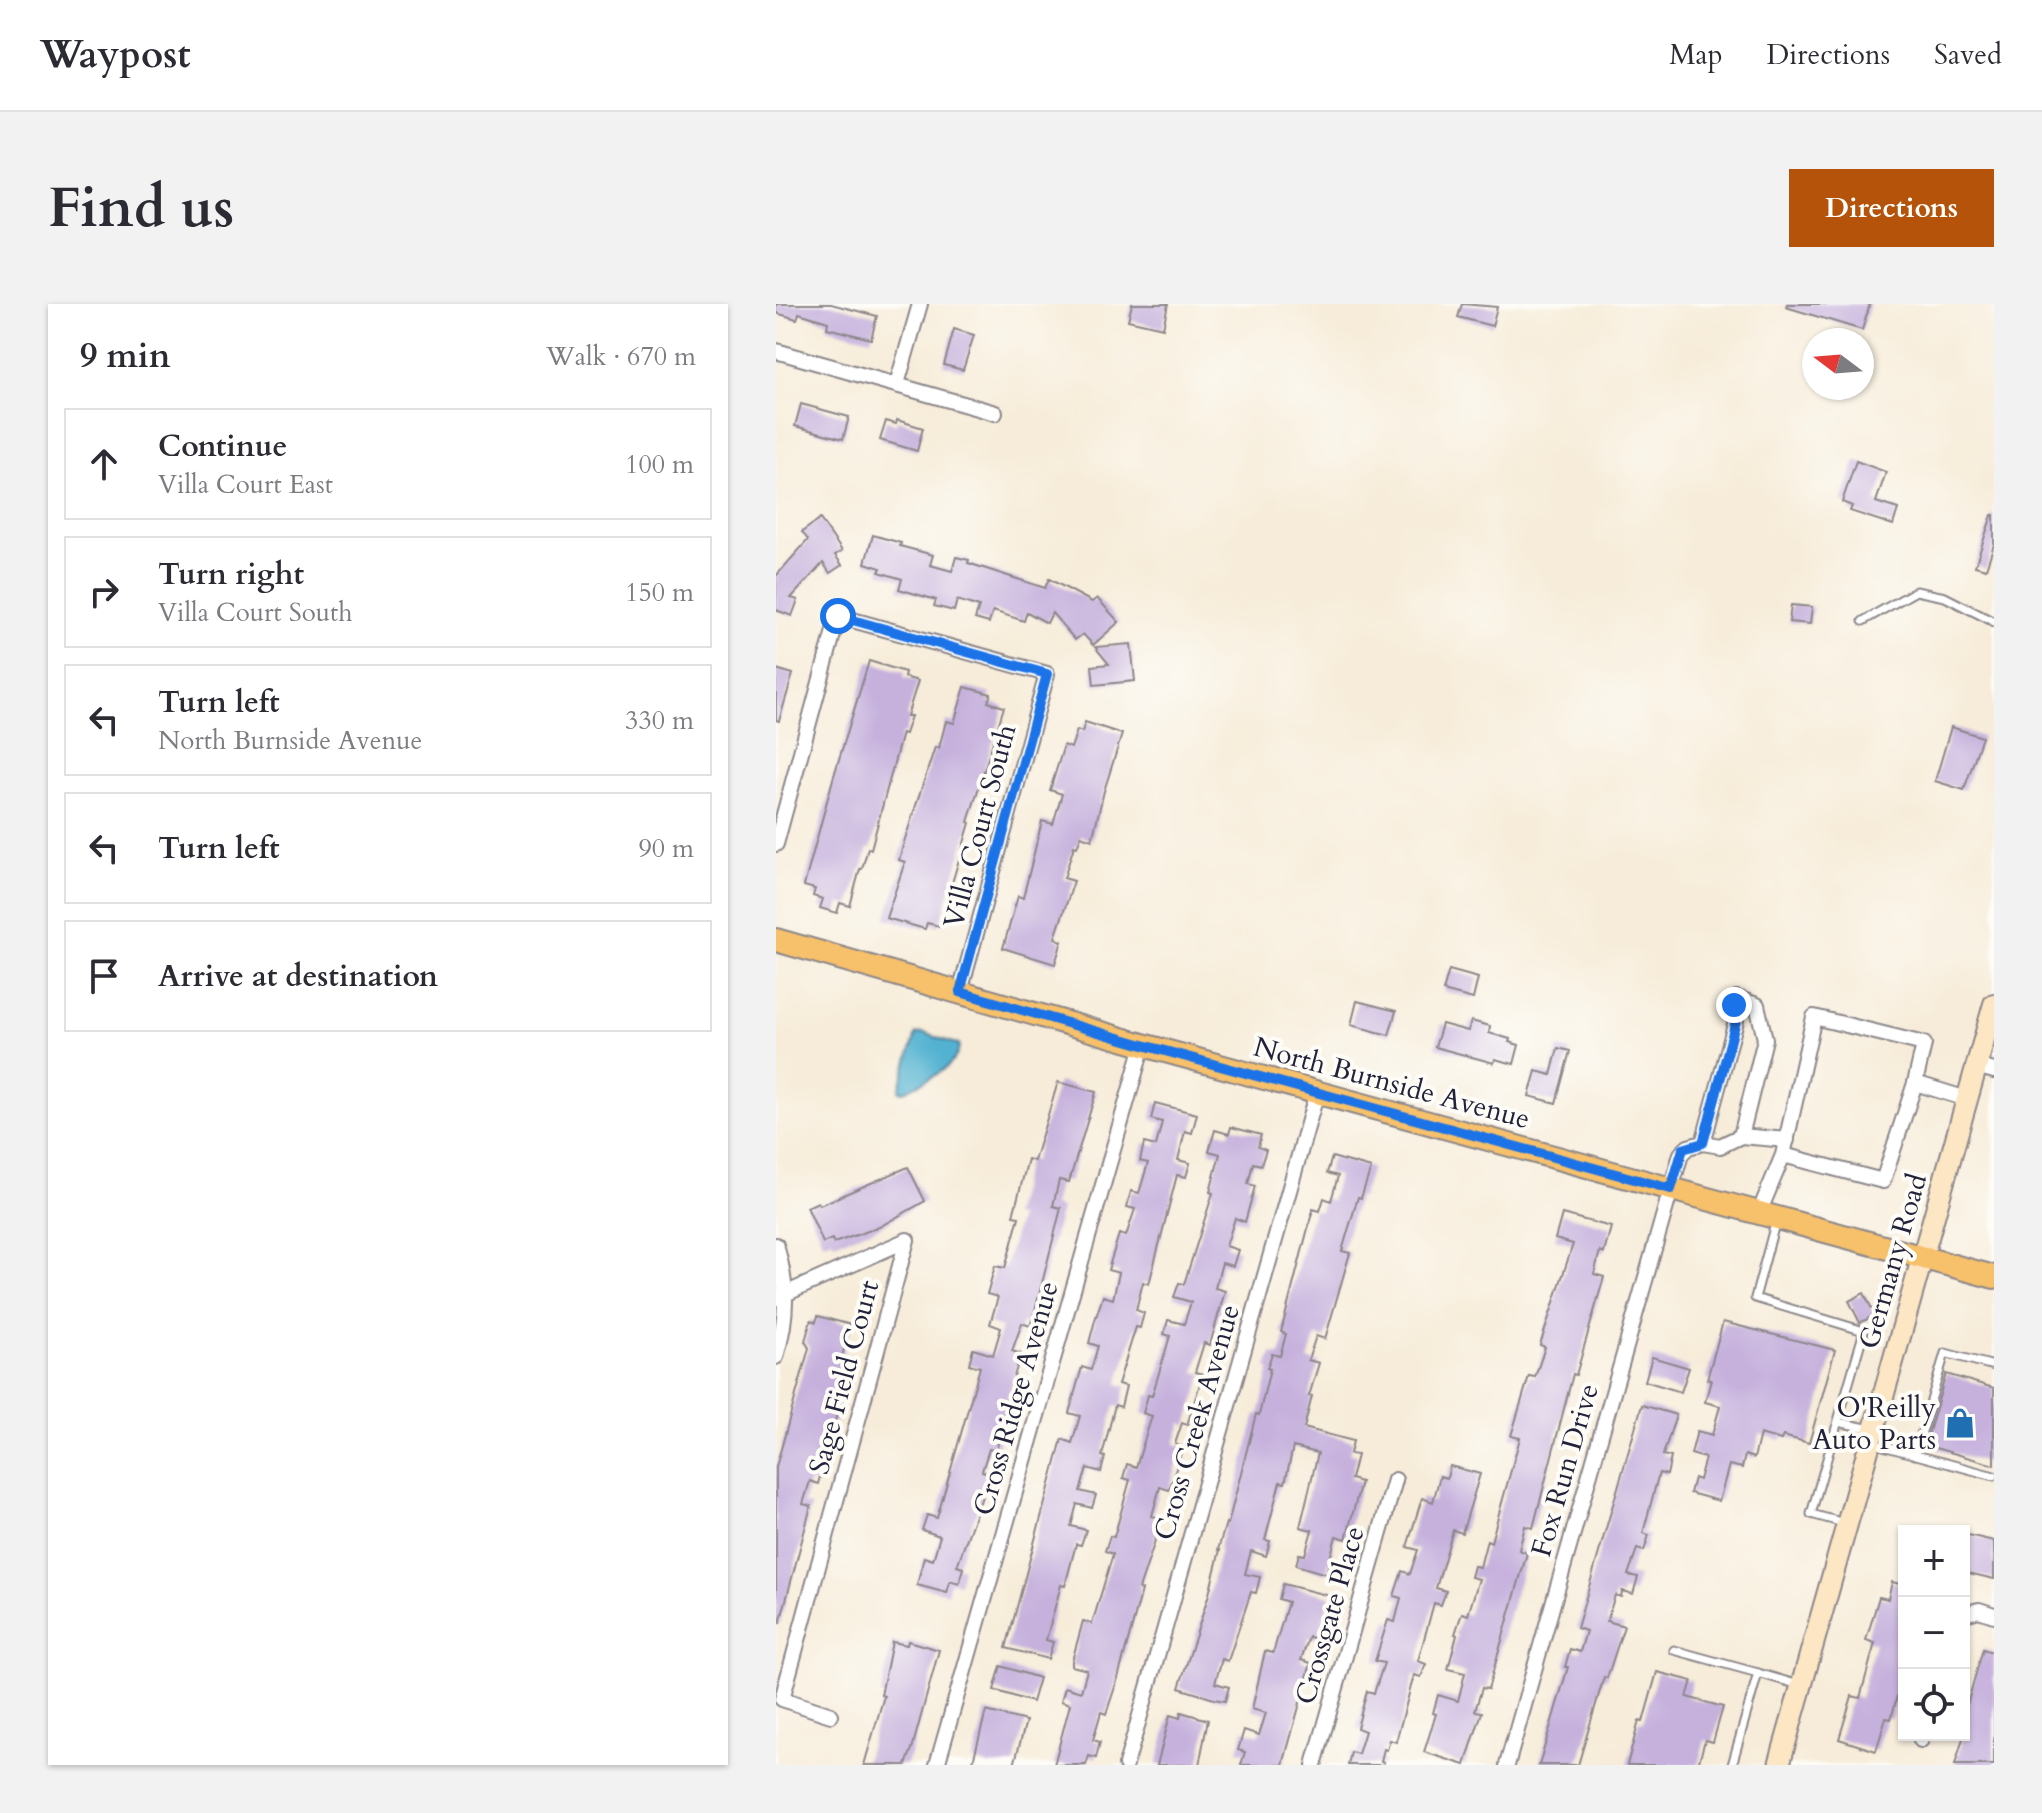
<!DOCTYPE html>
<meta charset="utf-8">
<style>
:root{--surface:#fff;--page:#f2f2f3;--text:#2b2b33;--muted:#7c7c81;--line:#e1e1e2;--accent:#b45309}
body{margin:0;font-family:Cardo,serif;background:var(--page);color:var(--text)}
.controls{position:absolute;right:24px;bottom:24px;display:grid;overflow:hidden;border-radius:0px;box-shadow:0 2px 6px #0004}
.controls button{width:72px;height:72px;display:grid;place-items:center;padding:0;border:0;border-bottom:2px solid var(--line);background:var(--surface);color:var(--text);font:40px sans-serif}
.compass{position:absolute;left:1026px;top:24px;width:72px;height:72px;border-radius:50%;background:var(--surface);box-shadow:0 2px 6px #0004;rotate:286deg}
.stop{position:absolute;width:24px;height:24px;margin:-18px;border:6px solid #1a73e8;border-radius:50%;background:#fff}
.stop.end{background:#1a73e8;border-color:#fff;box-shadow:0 2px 8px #0008}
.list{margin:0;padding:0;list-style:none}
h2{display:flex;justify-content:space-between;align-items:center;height:104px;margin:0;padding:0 32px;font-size:34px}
h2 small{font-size:26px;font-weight:400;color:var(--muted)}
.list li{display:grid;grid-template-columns:52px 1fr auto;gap:24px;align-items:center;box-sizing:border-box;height:112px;margin:0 16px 16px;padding:0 16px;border:2px solid var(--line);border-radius:0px}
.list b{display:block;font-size:30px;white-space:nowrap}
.list p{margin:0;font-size:26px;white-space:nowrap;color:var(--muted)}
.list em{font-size:26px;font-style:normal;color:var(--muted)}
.icon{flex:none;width:44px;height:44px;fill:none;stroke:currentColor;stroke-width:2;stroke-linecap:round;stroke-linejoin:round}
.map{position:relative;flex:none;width:1218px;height:1461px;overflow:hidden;border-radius:0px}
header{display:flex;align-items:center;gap:48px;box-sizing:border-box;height:112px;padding:0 40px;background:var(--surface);border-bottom:2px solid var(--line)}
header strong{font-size:38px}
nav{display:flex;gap:44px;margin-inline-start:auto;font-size:28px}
.intro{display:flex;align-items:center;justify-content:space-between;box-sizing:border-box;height:192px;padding:0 48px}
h1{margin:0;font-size:56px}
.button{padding:20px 36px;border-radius:0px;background:var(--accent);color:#fff;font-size:28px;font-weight:700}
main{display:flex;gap:48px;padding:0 48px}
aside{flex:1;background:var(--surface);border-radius:0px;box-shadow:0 2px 6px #0004}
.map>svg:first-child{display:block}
</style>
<header>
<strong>Waypost</strong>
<nav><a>Map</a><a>Directions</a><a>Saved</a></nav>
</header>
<div class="intro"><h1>Find us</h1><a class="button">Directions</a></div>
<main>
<aside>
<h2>9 min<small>Walk · 670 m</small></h2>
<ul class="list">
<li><svg class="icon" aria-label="ahead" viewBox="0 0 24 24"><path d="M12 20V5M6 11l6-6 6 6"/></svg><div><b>Continue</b><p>Villa Court East</p></div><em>100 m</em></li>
<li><svg class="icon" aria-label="right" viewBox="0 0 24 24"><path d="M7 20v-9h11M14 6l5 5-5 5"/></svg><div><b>Turn right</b><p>Villa Court South</p></div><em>150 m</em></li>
<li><svg class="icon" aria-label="left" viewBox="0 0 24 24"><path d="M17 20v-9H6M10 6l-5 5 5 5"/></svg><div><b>Turn left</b><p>North Burnside Avenue</p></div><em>330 m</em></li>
<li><svg class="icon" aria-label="left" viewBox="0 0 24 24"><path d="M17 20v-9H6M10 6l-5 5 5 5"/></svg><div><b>Turn left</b></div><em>90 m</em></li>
<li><svg class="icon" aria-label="arrive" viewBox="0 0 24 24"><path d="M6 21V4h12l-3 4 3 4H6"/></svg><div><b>Arrive at destination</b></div></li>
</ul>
</aside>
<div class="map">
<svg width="1218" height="1461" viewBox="0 0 1218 1461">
<rect width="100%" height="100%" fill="#fdfcf7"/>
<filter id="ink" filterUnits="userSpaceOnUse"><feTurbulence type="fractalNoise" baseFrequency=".0125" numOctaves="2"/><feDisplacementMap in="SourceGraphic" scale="16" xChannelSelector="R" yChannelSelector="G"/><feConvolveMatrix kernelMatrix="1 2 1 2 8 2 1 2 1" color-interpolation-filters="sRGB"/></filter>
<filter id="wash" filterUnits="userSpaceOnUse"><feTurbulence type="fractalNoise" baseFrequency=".006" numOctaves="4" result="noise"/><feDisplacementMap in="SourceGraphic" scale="32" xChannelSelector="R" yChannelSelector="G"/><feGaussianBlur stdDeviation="1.8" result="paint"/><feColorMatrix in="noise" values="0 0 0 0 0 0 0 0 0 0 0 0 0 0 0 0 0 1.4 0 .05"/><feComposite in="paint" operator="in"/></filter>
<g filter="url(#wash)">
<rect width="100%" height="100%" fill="#f7ecd9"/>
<path fill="#52b2d1" stroke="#3a6a86" stroke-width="2" d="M148 729 183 741C183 765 145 778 126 788L123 786 140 730Z"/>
<g id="blocks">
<g fill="#c6b1dd">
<path d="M0 0H55L101 12 95 35 51 24 52 18 23 9 21 15 0 9Z"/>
<path d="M356 0H392L387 24 352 16Z"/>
<path d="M686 0 721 3 716 22 682 13Z"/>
<path d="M1011 0H1094L1086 26 1010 3Z"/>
<path d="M178 25 198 31 187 66 168 61Z"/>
<path d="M25 100 73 113 67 135 19 122Z"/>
<path d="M121 116 147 124 141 147 104 136 110 117 120 120Z"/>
<path d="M1080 157 1110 168 1100 198 1122 205 1117 221 1074 207 1076 202 1066 198Z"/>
<path d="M1216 211H1218V240L1210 265 1199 262Z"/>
<path d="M44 215 66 247 59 251 66 261 54 269 47 259 15 294 22 296 16 312 0 306V272L32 236 26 228Z"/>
<path d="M97 231 125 239 124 242 157 251 154 261 176 267 180 253 193 256 192 259 269 284 273 275 316 298 321 294 343 318 317 341 307 330 299 336 276 309 271 319 251 308 248 317 217 307 213 319 199 315 203 303 181 296 178 307 158 302 160 296 123 285 126 275 103 268 105 264 89 259Z"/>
<path d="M1015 301 1036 303 1034 320 1013 318Z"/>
<path d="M355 340 359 377 318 381 316 362 333 360 319 343Z"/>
<path d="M93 357 129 368 128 373 142 377 131 412H135L129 430 126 429 95 545 92 544 86 565H84L74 602 64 599 61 609 44 604 47 595 37 592 39 585 28 582 57 475Z"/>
<path d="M0 365 17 370 3 417 0 416Z"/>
<path d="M189 383 215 390 212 398 228 403 192 518 194 519 163 622 151 619 149 625 110 614 129 558 123 556 128 538 159 443 163 444 170 417 178 419Z"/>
<path d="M309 418 346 430 328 487 316 536 305 532 301 543 298 542 288 574 298 577 279 634 286 637 279 660 227 644 242 592 247 594 266 517 277 520 286 490 274 486 288 441 295 444 301 426 306 428Z"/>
<path d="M1175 423 1206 433 1188 486 1159 477Z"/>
<path d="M673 666 702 674 697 695 667 687Z"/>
<path d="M581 697 620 707 613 731 575 721Z"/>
<path d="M695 717 714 722 713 729 734 735 733 738 743 741 738 760 719 755 718 759 659 743 666 720 692 727Z"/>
<path d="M782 744 794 747 780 799 753 792 760 767 775 771Z"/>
<path d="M282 778 320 788 293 878 283 876 277 902 285 904 259 1007 254 1022 246 1019 236 1047 245 1050 231 1095 234 1096 220 1147 213 1145 206 1167 214 1170 181 1262 187 1264 183 1280 174 1277 171 1289 141 1281 148 1253 157 1256 164 1232 146 1226 151 1211 161 1214 204 1063 193 1060 197 1045 217 1051 225 1024 214 1020 222 993 211 990 219 962 229 964 243 913 237 912 252 855 258 857Z"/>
<path d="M379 799 421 810 416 829 409 827 402 856 414 859 410 873 401 871 373 980 367 978 360 1006 368 1009 364 1024 360 1023 342 1080 350 1082 345 1103 339 1101 326 1152 329 1153 325 1168 311 1164 304 1187 320 1191 316 1204 301 1200 295 1222 310 1226 305 1241 300 1240 289 1282 285 1281 270 1336 277 1338 272 1355 230 1344 286 1135 296 1139 304 1112 293 1109 306 1063 315 1066 322 1042 313 1039 319 1016 327 992 337 995 343 969 332 966 343 930 350 932 359 905 351 903 355 887 363 889 372 859 364 857 368 839 380 842 386 818 375 815Z"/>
<path d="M455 823 485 831 482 843 490 846 485 861 477 859 472 880 479 882 469 918 459 914 450 942 462 946 457 962 446 959 439 984 449 987 434 1041 428 1039 419 1068 427 1070 411 1121 406 1119 399 1140 407 1143 393 1186 384 1183 376 1212 384 1214 378 1240 363 1285 366 1286 342 1374 330 1410 325 1408 317 1436 324 1438 320 1454 313 1452 310 1461H278L294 1400 285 1397 289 1383 305 1388 311 1366 296 1362V1357L307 1317 316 1320 337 1250 329 1247 334 1232 338 1233 354 1176 347 1174 351 1160 360 1163 376 1112 367 1109 372 1091 376 1092 394 1032 388 1030 392 1016 408 1020 415 998 398 993 403 979 408 980 437 889 434 888 444 850 433 847 439 826 453 830Z"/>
<path d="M556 853 595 864 585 894 582 893 566 947 574 949 549 1035 540 1032 532 1056 543 1059 533 1092H536L528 1124 577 1137 574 1150 581 1151 575 1175 585 1178 570 1235 560 1232 550 1270 520 1261 523 1250 529 1251 536 1226 524 1223 542 1149 517 1143 509 1179 504 1178 489 1236 494 1237 490 1252 475 1247 469 1270 484 1273 480 1289 475 1288 452 1357 446 1355 439 1379 453 1383 449 1397 438 1395 403 1384 433 1290 444 1246H442L450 1219 452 1220 480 1110 483 1111 494 1065 491 1064 496 1050 504 1052 510 1030 505 1028 537 905 544 907 548 894 555 897 562 872 551 869Z"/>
<path d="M132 863 149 897 103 923 58 939 56 935 47 939 31 903 42 898 44 901Z"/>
<path d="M786 910 835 923 828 949 824 947 818 970 828 973 800 1071 797 1070 757 1224 749 1222 743 1246 751 1249 712 1385 706 1384 699 1407 706 1408 689 1461 648 1448 660 1410 657 1409 662 1391 682 1397 689 1369 672 1365 681 1331 679 1330 686 1309 692 1311 703 1275 695 1273 698 1262 704 1263 711 1236 715 1238 744 1134 735 1132 753 1072 759 1073 769 1043 764 1041 797 940 779 935Z"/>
<path d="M1088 989 1099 1011 1084 1019 1073 997Z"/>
<path d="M42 1012 75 1021 66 1052 77 1055 73 1069 65 1066 58 1090 66 1092 57 1124 49 1122 43 1145 51 1147 42 1180 34 1177 27 1200 35 1202 4 1319 0 1318V1163L33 1044 29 1037 35 1016 40 1018Z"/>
<path d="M947 1018 1059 1046 1033 1139 1007 1132 1005 1136 984 1130 978 1154 969 1151 966 1164 953 1161 943 1197 914 1189 918 1174 923 1176 929 1154 915 1150 921 1127 936 1131 944 1102 929 1098 935 1076 931 1075Z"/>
<path d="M876 1053 913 1064 905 1088 869 1077Z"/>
<path d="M1170 1070 1218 1084V1161L1149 1141Z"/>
<path d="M866 1101 900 1111 887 1151 895 1153 891 1171 883 1169 867 1229 873 1231 868 1247 861 1245 852 1271 862 1273 857 1290 846 1287 845 1293 839 1291 831 1317 848 1322 831 1374 828 1373 802 1461H763L792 1363H789L794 1345 804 1348 810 1327 801 1324Z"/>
<path d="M674 1162 704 1170 686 1229 677 1226 660 1284 670 1287 665 1301 658 1299 642 1357 650 1360 645 1373 638 1371 620 1438 614 1436 611 1446 608 1445 605 1457 608 1458 607 1461H572L575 1448 582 1450 589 1427 581 1424 591 1387 598 1389 608 1359 599 1357 612 1316 619 1318 625 1294 618 1292 626 1267 634 1270 642 1246 631 1243 646 1194 657 1198 664 1172 671 1174Z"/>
<path d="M1188 1230 1218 1237V1275L1188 1268Z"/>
<path d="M1116 1278 1128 1281V1366L1115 1415 1110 1414 1100 1447 1063 1435 1076 1392 1084 1394 1099 1339 1090 1336 1103 1293 1112 1295Z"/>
<path d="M507 1280 554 1292 542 1335 533 1333 525 1356 535 1359 507 1461H465L469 1448 462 1446 468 1426 483 1431 490 1409 476 1405 489 1347 497 1349 512 1298 503 1295Z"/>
<path d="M132 1337 163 1346 136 1445 130 1461H88L108 1392 105 1391 116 1338 131 1341Z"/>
<path d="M1207 1345 1218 1349V1461H1179L1188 1431 1191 1401Z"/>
<path d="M225 1362 263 1374 256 1398 218 1386Z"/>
<path d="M881 1368 916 1377 911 1393 947 1403 937 1438 929 1436 922 1461H851L863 1417 867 1418Z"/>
<path d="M210 1407 250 1417 238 1461H211L197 1457Z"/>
<path d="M405 1408 432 1416 423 1461H381L394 1411 404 1414Z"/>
</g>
</g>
</g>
<g filter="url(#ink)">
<use href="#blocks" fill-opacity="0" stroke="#8c878a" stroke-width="2"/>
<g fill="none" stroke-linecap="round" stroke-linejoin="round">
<g stroke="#8c878a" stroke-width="11">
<g id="service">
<path d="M1087 317 1140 287 1169 293 1218 318"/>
<path d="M1000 916 979 994 1088 1027 1035 1210 1068 1219"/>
<path d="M1062 1118 1095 1125"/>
<path d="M1096 1139 1218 1172"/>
<path d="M1139 1151 1169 1049 1218 1062"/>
<path d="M898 1346 982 1369"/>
<path d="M956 1461 982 1369 1023 1381"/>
</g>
</g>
<g stroke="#8c878a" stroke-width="18">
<g id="minor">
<path d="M0 47 219 109"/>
<path d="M121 80 144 0"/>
<path d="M0 540 62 312 271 370 184 688"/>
<path d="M1200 762 1218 767"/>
<path d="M1139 779 1191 795"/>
<path d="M927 839 944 842 965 832"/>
<path d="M983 909 1007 851 1038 713 1148 740 1139 779 1107 877 1007 851"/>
<path d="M0 941C12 983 12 1011 0 1053"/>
<path d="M0 994 131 936 6 1395 55 1411"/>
<path d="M1188 1310 1203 1306 1218 1311"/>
<path d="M1145 1436 1146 1431"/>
<path d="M161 1461 367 741"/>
<path d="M350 1461 541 788"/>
<path d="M538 1461 619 1176"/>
<path d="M731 1461 905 850 912 843 927 839 960 717 957 709 961 694 981 701 989 735 965 832 1011 836"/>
</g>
</g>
<g stroke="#8c878a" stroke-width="24">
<path id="secondary" d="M1003 1461 1218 700"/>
</g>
<g stroke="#8c878a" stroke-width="26">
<path id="primary" d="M0 636 367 741 1218 973"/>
</g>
<use href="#service" stroke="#fff" stroke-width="7"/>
<use href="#minor" stroke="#fff" stroke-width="14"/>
<use href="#secondary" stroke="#fce6c4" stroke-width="20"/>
<use href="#primary" stroke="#f7c06b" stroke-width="22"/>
</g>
</g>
<g fill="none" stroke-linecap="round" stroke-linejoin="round" filter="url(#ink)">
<path stroke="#1a73e8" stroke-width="10" d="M62 312 271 370 184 688 367 741 895 885 907 845 927 839 960 717 958 701"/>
</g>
<defs>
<g id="shop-bare" transform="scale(2.4)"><path d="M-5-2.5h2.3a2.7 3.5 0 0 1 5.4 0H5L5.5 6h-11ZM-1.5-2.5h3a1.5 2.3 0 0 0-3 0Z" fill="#1f6fb2" stroke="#fdfcf7" stroke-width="2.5" paint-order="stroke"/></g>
</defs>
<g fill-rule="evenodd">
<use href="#shop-bare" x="1184" y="1119"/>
</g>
<g text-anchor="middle" stroke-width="8" stroke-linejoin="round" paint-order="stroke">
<g font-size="28" fill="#22223b" stroke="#fdfcf7">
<text transform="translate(203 522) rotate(-75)" y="10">Villa Court South</text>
<text transform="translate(616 778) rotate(15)" y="10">North Burnside Avenue</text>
<text transform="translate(1116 957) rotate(-74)" y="10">Germany Road</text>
<text transform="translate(67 1073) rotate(-75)" y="10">Sage Field Court</text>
<text transform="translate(239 1094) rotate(-74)" y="10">Cross Ridge Avenue</text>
<text transform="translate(420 1118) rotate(-74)" y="10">Cross Creek Avenue</text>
<text transform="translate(788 1166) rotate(-74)" y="10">Fox Run Drive</text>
<text transform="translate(553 1311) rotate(-74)" y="10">Crossgate Place</text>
</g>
<g font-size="28" fill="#22223b" stroke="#fdfcf7" text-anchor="end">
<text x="1160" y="1113">O'Reilly<tspan x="1160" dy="32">Auto Parts</tspan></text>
</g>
</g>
</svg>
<div class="controls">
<button>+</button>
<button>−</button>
<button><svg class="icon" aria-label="locate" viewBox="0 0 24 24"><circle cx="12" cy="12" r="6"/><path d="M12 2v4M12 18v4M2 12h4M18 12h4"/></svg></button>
</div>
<svg class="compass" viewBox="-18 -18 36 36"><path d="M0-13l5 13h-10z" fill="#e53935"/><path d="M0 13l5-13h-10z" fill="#7c7c81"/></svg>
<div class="stop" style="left:62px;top:312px"></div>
<div class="stop end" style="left:958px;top:701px"></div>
</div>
</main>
